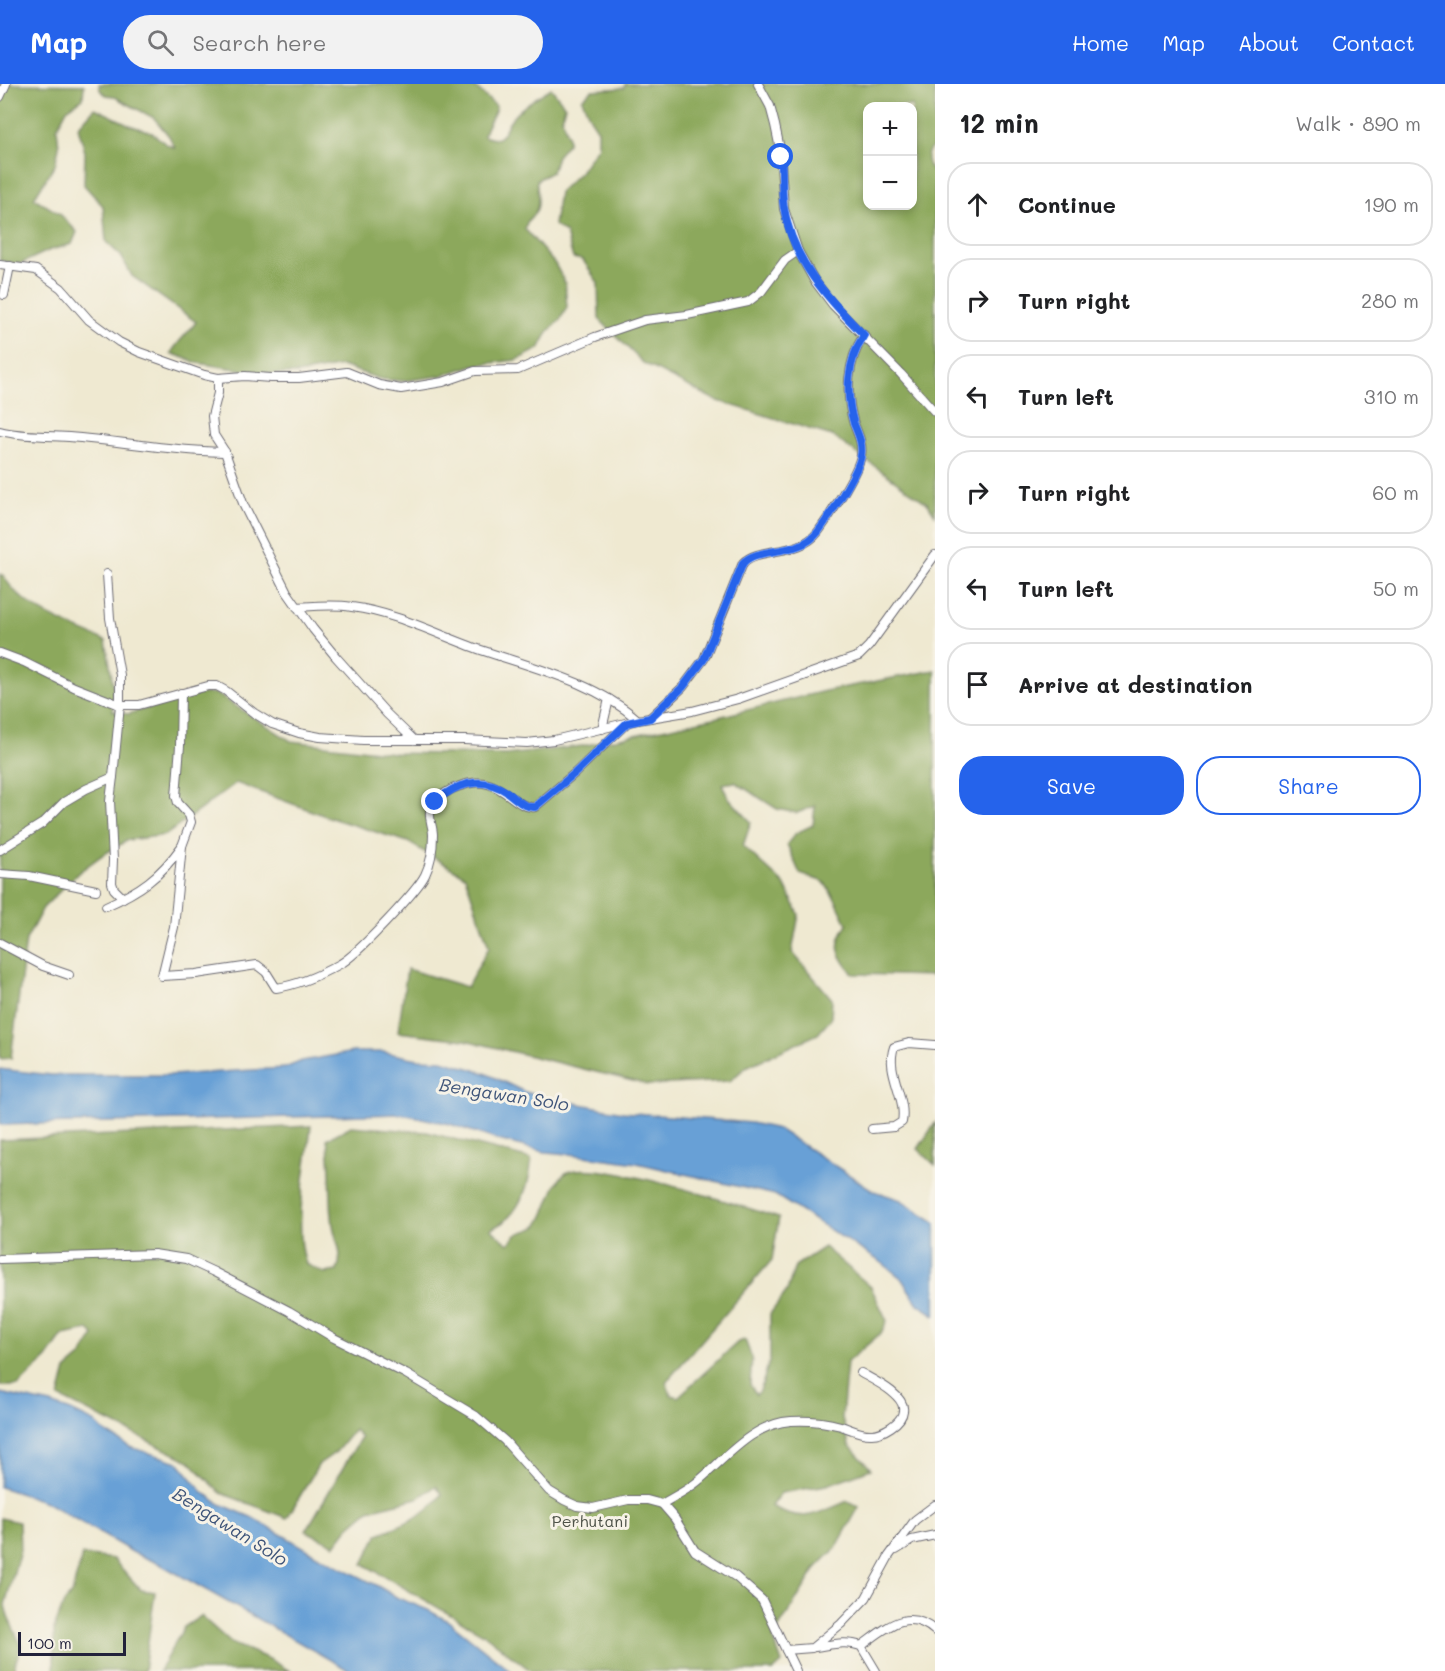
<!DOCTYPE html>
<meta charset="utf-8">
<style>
:root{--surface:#fff;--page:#f2f2f2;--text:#202124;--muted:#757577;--line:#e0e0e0;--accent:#2563eb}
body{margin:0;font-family:Mali,sans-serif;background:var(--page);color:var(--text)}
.controls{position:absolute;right:18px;top:18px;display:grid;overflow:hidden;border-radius:12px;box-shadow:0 3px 9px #0003}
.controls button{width:54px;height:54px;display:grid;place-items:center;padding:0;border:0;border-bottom:2px solid var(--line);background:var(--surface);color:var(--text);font:30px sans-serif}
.scale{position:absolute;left:18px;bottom:15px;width:108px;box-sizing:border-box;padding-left:6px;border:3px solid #22223b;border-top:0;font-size:16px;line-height:21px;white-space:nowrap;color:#22223b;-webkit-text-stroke:4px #f7f3e8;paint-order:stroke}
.stop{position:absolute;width:18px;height:18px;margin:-14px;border:4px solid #2563eb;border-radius:50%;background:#fff}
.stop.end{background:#2563eb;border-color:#fff;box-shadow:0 2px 6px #0008}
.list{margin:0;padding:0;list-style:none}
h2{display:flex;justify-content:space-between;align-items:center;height:78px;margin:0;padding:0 24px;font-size:26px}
h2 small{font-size:20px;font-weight:400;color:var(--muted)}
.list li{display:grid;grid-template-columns:39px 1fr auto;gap:18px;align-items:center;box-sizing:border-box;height:84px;margin:0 12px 12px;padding:0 12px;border:2px solid var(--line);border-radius:24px}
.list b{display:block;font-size:22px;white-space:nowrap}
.list em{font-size:20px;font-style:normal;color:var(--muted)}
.actions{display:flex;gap:12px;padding:18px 24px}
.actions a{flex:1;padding:14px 0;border:2px solid var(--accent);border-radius:24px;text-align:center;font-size:21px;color:var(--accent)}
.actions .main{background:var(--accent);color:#fff}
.icon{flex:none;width:33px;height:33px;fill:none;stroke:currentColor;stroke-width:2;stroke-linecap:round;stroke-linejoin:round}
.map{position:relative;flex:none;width:935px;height:1587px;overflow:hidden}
header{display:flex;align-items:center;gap:36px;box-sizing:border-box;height:84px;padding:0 30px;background:var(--accent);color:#fff}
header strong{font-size:28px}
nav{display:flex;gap:33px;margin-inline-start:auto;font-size:21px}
.search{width:420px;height:54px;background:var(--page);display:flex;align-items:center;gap:15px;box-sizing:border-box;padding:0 21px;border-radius:33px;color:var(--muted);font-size:22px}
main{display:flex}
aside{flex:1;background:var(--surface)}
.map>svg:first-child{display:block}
</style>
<header>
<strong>Map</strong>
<div class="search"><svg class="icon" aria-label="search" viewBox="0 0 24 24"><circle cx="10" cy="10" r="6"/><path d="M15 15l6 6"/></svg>Search here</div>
<nav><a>Home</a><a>Map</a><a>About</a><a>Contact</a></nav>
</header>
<main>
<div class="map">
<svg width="935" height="1587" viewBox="0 0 935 1587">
<rect width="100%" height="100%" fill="#f7f3e8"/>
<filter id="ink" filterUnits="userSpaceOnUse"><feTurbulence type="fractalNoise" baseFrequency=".0167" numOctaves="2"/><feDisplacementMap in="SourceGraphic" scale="12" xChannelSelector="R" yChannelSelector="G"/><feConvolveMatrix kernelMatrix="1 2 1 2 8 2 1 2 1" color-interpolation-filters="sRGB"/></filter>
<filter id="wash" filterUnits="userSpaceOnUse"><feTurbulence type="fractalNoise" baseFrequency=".008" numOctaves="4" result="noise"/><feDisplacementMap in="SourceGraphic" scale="24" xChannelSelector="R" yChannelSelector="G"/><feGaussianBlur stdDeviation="1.35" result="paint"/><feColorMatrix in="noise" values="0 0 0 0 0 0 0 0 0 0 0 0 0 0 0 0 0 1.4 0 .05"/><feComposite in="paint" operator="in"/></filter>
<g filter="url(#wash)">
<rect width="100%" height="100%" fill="#efe9d1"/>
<g fill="#8ca85b" stroke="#57654b" stroke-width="1.5" fill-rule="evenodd">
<path d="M0 0 84 1 83 14 67 25 57 44 59 63 55 81 34 114 60 130 77 148 72 160 50 166 20 180 0 177Z"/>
<path d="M99 0H471L496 22C495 33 485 40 484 52 489 54 493 56 498 54 504 51 506 43 509 38 519 24 536 14 551 4L565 22 562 35 568 53V59L557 72 552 88 537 96C536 105 540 115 537 125 534 132 526 135 525 145L555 180 565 199 567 223 560 236 548 248 539 265 517 276 474 281 440 292 403 297 380 295 342 282 297 290H269L197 279 171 269C178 257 188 249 196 238L132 192 121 172 106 158 103 122 84 101 85 68 78 43 95 24 132 42 151 48 166 60 175 64 169 52 154 34 113 12 106 11 100 6Z"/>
<path d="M625 0H935V61C923 69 926 81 935 90V431L928 420 832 352 715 316 643 279 599 235 598 199 583 176 573 174 566 150 554 141 559 108 580 88 598 62V46L590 34 582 15 592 6 624 4ZM868 22H912V122H868Z"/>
<path d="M0 490 3 491C23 527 70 541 106 557L113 600V627L128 630 196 610 215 609 291 657 394 669 506 671 582 662 714 634 825 607 935 586V892L853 890C838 870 832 863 847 840L835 815 824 798 800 790 787 760 796 749 813 741 815 722 797 729 777 725 735 698 722 700 728 713 751 738 743 762 784 800 799 830 792 868 832 915 831 935 818 950 746 983 730 997 649 1001 465 956 398 948 407 885 467 903 489 863 465 792 408 758 331 734 236 699 166 751 128 756 101 772 78 789 43 824 26 856 11 974 0 975Z"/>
<path d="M935 1039V1081L918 1065Z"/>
<path d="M311 1042C307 1081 293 1145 306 1180L324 1189 337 1187C344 1166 336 1160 333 1141 329 1113 332 1085 327 1055L351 1042 427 1048 531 1075C531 1096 523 1119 508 1134 504 1139 496 1142 491 1145L508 1160C511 1157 514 1152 518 1150 524 1146 533 1147 538 1141 548 1128 552 1098 566 1089 592 1072 744 1123 779 1134L772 1176 666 1298 671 1311 678 1313 738 1258 745 1256 752 1274 750 1300 756 1311 760 1307 770 1275V1230L787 1207 795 1182 824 1163 871 1203 887 1237 881 1249 847 1278 842 1334 849 1361 871 1385 827 1401 781 1409 771 1422C805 1440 815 1430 848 1417L859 1423 836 1464 817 1483 773 1553 782 1579 773 1587H531L487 1552 363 1480 378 1450C402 1441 427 1432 442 1410L436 1402 418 1414 369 1426 348 1444 335 1461 306 1447 361 1353 354 1346 336 1368 319 1380 287 1434 221 1409 189 1377 59 1313 66 1286 81 1273 94 1251 89 1246 63 1251 47 1274 18 1302H0V1056Z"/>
<path d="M0 1434 19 1438 20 1466 5 1521 8 1533 21 1561 13 1587H0Z"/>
<path d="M82 1471 113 1475 141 1506 155 1508 144 1587H54V1545L64 1519 72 1509Z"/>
<path d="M201 1532 231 1559 267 1574 290 1587H159L184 1543Z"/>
</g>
<g fill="#67a0d6" stroke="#446188" stroke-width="1.5">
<path d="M353 968H383L418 975 442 976 485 989 525 1008 548 1014 623 1028 751 1039 778 1045 874 1107 901 1116 935 1138V1231L918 1220 901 1194 881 1178 775 1111 637 1079 569 1070 545 1068 498 1056 450 1040 402 1030 0 1041V985L51 991H172L285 984 302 977Z"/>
<path d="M0 1309 51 1320 71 1327 96 1339 102 1346 130 1363 178 1378 202 1407 220 1420 251 1433 317 1471 376 1501 398 1514 428 1526 448 1537 511 1587H350L160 1480 134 1469 46 1418 0 1403Z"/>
</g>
</g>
<g filter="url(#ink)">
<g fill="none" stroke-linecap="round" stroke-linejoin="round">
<g stroke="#6a6870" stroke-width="10">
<g id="minor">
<path d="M758 0 770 22 775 41 780 65 784 125 798 167 814 196 833 221 901 290 935 328"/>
<path d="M0 13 6 0"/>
<path d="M0 181 36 186 61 204 89 236 119 258 139 268 204 291 218 294 245 292 271 294H299L347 288 379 301 401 305 443 298 475 287 518 286 595 253 645 236 687 231 748 218 761 208 785 176 798 167"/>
<path d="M4 211 10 182"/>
<path d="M218 294V309L212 332 214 351 225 368 244 422 287 508 313 545 336 573 387 630 414 656"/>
<path d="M0 347C23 353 45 351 69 353 121 357 172 367 225 368"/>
<path d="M297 523C315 522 334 520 352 523 397 529 438 551 481 566 534 584 595 598 638 636"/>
<path d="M0 569 24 578 74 603 120 621H139L208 602H217L226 607 254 629 272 640 299 649 320 653 363 656H464L527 659 554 656 638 636 692 627 738 615 859 572 869 562 935 471"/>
<path d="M181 609 180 662 176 712 178 719 189 731 191 738 182 762 174 843 162 892 196 890 257 881 266 888 276 904C297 901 322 890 340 880 356 872 417 807 425 791 431 779 433 764 433 751 433 743 429 736 430 728 432 716 449 705 460 702 501 687 512 726 535 723L575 689 627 639"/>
<path d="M650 634 683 603 704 575 743 479C759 462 799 473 818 448 829 433 859 387 861 371 863 360 858 350 854 340 845 310 847 277 864 251"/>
<path d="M602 645 609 615"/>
<path d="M113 693 110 717 113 776 112 799 114 805 123 814"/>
<path d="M0 766 43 739 64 718 86 705 113 693 120 621V591L110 534 107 490"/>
<path d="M0 790 29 792 96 806"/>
<path d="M106 822C140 807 160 793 182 762"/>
<path d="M0 859 43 882 69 891"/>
<path d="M872 1045 894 1043 902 1038C907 1013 885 988 894 963L909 959 935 961"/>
<path d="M0 1175 154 1170 186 1175 214 1188 289 1227 334 1254 406 1290 476 1332 505 1357 549 1407 564 1416 577 1422 593 1424 628 1416H647L662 1420 675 1435 695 1467 736 1493 762 1516 796 1587"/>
<path d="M662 1420C673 1413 686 1407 697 1398 724 1376 753 1339 791 1337 807 1336 826 1338 841 1342 851 1345 861 1351 872 1350 882 1350 902 1339 903 1327 906 1311 873 1296 861 1289"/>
<path d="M896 1466 912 1456 935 1451"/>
<path d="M861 1562C885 1545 907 1522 935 1547"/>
<path d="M815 1563C830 1561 846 1556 861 1562L876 1587"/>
<path d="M786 1566 812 1564 841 1540 866 1514 889 1472 915 1436 935 1421"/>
</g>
</g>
<use href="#minor" stroke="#fff" stroke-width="8"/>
</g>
</g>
<g fill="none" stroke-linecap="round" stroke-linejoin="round" filter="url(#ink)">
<path stroke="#2563eb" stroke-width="8" d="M435 718C456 699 482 691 507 708 515 714 524 724 535 723L575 689 627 639 650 634 683 603 704 575 743 479C758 462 799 473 818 448 829 433 859 388 861 371 863 360 858 350 854 340 845 310 847 277 864 251 828 215 792 176 784 124 781 107 783 89 781 73"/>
</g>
<g text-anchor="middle" stroke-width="6" stroke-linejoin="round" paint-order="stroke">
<g font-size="16" fill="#4d5248" stroke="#f7f3e8">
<text x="590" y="1443">Perhutani</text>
</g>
<g font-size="18" font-style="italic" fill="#3e5479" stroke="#f7f3e8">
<text transform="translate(504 1011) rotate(9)" y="6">Bengawan Solo</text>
<text transform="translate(230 1443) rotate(32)" y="6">Bengawan Solo</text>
</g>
</g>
</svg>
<div class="controls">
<button>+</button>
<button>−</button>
</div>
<div class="scale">100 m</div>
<div class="stop" style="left:781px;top:73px"></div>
<div class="stop end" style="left:435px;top:718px"></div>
</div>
<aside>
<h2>12 min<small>Walk · 890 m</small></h2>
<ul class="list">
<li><svg class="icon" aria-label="ahead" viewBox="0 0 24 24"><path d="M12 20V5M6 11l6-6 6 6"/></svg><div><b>Continue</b></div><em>190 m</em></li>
<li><svg class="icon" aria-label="right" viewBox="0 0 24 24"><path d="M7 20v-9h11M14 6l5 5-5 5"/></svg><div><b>Turn right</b></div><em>280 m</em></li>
<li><svg class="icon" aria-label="left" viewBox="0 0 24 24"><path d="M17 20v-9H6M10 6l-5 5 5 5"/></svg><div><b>Turn left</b></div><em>310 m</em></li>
<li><svg class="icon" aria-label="right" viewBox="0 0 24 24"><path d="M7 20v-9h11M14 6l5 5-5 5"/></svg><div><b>Turn right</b></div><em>60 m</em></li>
<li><svg class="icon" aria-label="left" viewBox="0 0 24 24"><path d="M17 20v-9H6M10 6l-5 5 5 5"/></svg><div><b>Turn left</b></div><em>50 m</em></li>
<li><svg class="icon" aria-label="arrive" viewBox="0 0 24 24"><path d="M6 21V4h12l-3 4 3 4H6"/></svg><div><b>Arrive at destination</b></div></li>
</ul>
<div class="actions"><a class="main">Save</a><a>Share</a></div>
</aside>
</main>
